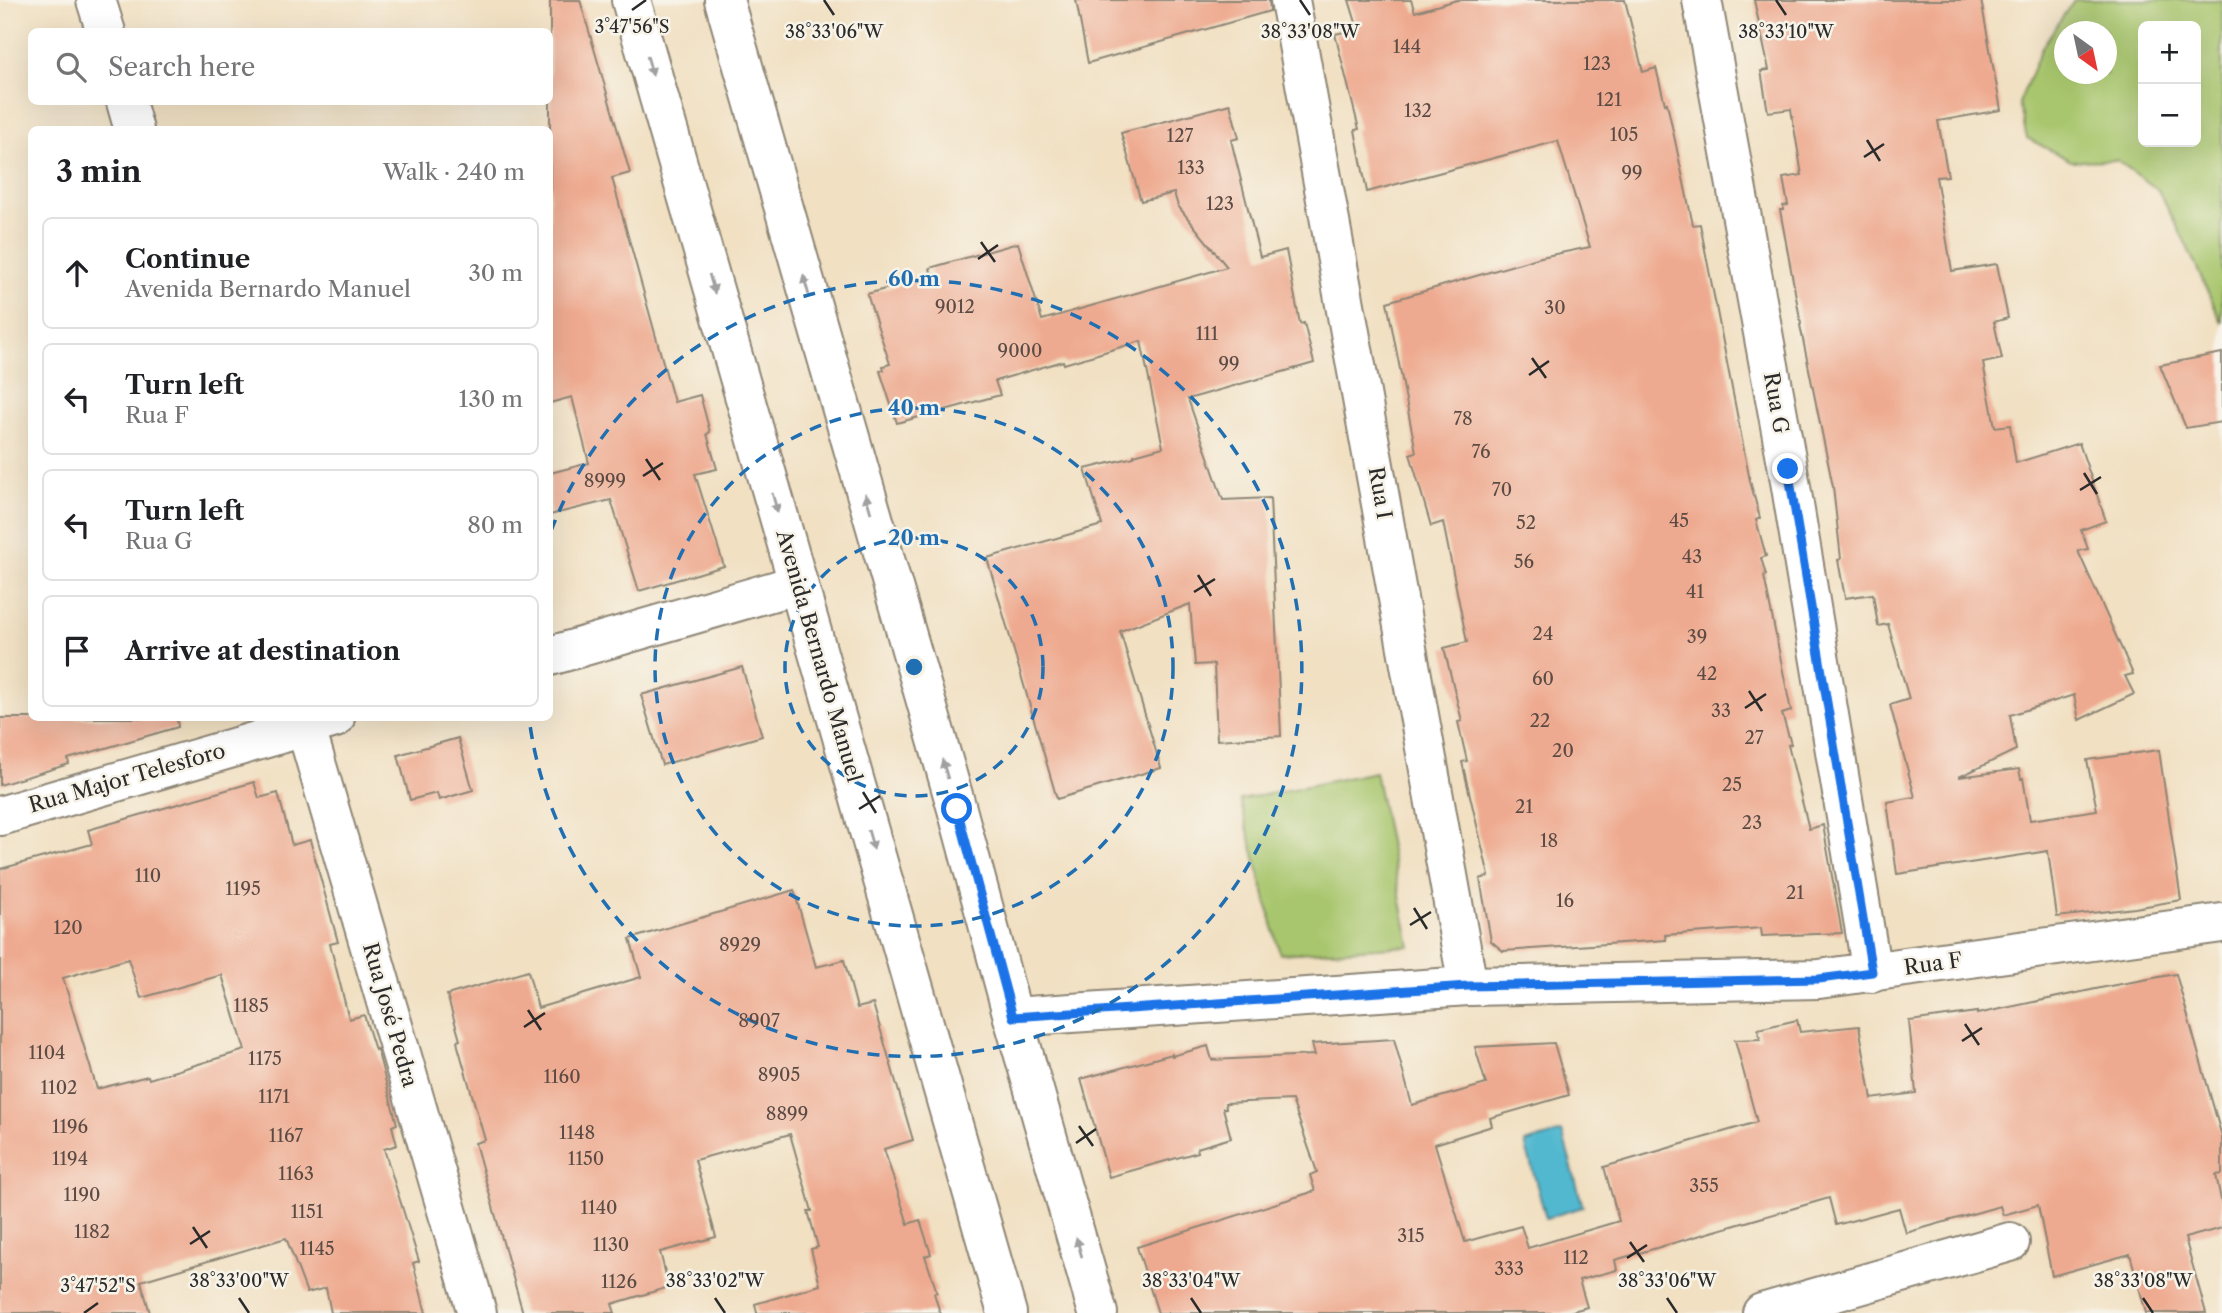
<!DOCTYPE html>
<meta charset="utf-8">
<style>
:root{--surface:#fff;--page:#f2f2f2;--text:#202124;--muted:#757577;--line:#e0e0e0}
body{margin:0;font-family:"Libre Caslon Text",serif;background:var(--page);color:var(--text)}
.controls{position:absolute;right:21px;top:21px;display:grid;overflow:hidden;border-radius:10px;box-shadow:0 7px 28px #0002}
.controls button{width:63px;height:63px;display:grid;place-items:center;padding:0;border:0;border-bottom:2px solid var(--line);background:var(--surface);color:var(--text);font:35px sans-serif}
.compass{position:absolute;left:2054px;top:21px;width:63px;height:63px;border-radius:50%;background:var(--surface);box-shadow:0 7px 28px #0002;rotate:147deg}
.stop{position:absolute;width:21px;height:21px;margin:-16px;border:5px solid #1a73e8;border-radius:50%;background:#fff}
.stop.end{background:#1a73e8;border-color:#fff;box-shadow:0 2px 7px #0008}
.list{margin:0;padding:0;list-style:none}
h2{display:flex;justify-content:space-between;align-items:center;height:91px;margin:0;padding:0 28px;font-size:30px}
h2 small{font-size:23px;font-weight:400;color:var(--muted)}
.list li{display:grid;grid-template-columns:46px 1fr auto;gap:21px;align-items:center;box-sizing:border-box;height:112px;margin:0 14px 14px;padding:0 14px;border:2px solid var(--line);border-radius:10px}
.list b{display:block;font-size:26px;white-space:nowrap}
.list p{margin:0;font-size:23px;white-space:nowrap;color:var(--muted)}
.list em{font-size:23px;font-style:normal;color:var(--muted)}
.icon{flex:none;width:38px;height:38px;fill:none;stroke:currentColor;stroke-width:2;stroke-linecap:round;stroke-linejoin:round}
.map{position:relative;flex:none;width:2222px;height:1313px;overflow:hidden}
.search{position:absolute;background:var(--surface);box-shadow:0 7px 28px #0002;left:28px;top:28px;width:525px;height:77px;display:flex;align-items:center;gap:18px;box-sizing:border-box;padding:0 24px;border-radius:10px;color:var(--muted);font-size:26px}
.panel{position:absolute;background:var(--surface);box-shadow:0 7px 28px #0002;left:28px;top:126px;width:525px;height:595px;border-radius:10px}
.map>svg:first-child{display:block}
</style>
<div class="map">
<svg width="2222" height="1313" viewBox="0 0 2222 1313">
<rect width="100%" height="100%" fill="#f7f3e8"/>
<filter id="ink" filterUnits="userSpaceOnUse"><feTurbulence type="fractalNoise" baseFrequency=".0143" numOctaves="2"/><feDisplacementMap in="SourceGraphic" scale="14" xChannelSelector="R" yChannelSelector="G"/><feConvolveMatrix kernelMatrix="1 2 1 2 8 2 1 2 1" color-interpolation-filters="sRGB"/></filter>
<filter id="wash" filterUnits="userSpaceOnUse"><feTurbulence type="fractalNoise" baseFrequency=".00686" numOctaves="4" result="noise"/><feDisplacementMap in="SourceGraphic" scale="28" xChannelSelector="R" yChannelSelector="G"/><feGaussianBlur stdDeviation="1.57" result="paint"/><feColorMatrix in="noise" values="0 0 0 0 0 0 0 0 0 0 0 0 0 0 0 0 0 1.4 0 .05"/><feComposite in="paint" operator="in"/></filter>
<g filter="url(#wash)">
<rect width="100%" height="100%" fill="#f1e0c2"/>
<g fill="#a8c66d" stroke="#6a784c" stroke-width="2" fill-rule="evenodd">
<path d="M2074 0H2222V323L2185 242 2158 190 2117 160 2071 161 2027 138 2019 103 2042 47ZM2143 26H2196V142H2143ZM2064 32H2106V74H2064Z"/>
<path d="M1375 772 1410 946 1280 954 1240 800Z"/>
</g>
<path fill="#51b8cf" stroke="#3e727d" stroke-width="2" d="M1562 1132 1583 1207 1546 1218 1525 1143Z"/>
<g id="blocks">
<g fill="#eeaa90" fill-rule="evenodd">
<path d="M550 0H580L630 173 612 178 674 402 700 395 710 432 707 434 717 469 695 474 724 566 639 591 611 500 550 515V473L589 463 572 397 550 403Z"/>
<path d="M1076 0H1269L1270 11 1088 63Z"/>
<path d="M1349 0H1411L1415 12 1457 0H1625L1643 72 1656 68 1665 104 1667 103 1693 225 1700 224 1750 481 1760 518 1756 520 1766 556 1761 558 1766 575 1764 576 1791 711 1782 714 1791 744 1788 745 1809 829 1823 825 1842 933 1762 936 1761 928 1665 935 1666 940 1503 951 1491 941 1480 879 1489 876 1462 762 1467 761 1458 722 1462 721 1444 648 1467 642 1443 522 1431 526 1410 454 1416 452 1387 302 1541 257 1590 247 1558 141 1367 192 1355 130 1359 129 1335 34 1358 29Z"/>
<path d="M1754 0H1981L2001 110 1938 121 1948 176 1936 177 1952 271 1997 264 2008 318 1994 322 2002 359 1983 363 1995 427 2010 425 2016 463 2079 443 2106 521 2081 530 2088 549 2078 551 2133 674 2125 676 2134 694 2079 720 2074 695 2010 715 2016 750 1959 777 2019 769 2021 779 2023 778 2030 820 2097 810 2087 760 2159 750 2181 900 2135 908 2057 917 2048 851 1897 874 1887 802 1915 797 1890 705 1909 699 1888 624 1878 626 1873 594 1845 598 1838 560 1841 559 1833 487 1800 325 1801 324 1780 210H1783V206L1788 205 1783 178 1802 175 1791 109 1768 112 1761 71 1769 70Z"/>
<path d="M1230 104 1239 138 1231 140 1260 257 1286 250 1300 324 1304 323 1314 363 1188 399 1223 500 1270 498 1281 736 1217 740 1214 664 1195 665 1190 604 1120 631 1161 768 1057 799 987 558 1102 525 1085 469 1134 457V455L1163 447 1141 341 1064 364 1063 361 995 381 1000 395 897 423 880 371 884 370 883 366 890 364 867 294 932 276 930 268 1018 243 1042 320 1227 267 1178 206 1174 193 1141 201 1121 133Z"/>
<path d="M2222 353V422L2186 428 2160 365Z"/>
<path d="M742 667 762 736 662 765 641 695Z"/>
<path d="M0 718H177L178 727 68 759 69 764 0 785Z"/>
<path d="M458 738 473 790 439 800 437 793 410 800 398 755Z"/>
<path d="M254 782 259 798 278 793 292 845 310 840 338 942 330 944 349 1019 364 1015 375 1050 377 1049 397 1124 392 1126 397 1145 384 1149 419 1261 413 1263 426 1313H331L326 1288 307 1293 286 1238 141 1281 150 1313H0V869L92 844 88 830ZM128 959 141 998 222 975 245 1050 149 1079 148 1076 97 1089 63 978Z"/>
<path d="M794 890 816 967 844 960 857 1008 873 1004 913 1140 884 1149 908 1224 920 1220 931 1254 925 1256 937 1292 934 1293 940 1313H757L755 1304 820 1285 811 1249 818 1247 808 1211H812L790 1134 695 1160 716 1237 660 1252 669 1287 612 1304 615 1313H523L475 1143 485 1140 458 1046 457 1041 460 1040 447 995 528 971 538 1008 641 977 630 939Z"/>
<path d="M2176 974 2222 1137V1174L2216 1175 2222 1205V1228L2185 1238 2206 1313H2146L2130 1254 2052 1276 2038 1205 2003 1215 2000 1206 1906 1233 1899 1208 1836 1225 1829 1198 1615 1260 1617 1270 1579 1280 1587 1307 1566 1313H1158L1137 1247 1315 1191 1310 1175 1317 1172 1292 1100 1225 1103 1226 1108H1223L1231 1138 1197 1148 1198 1152 1109 1177 1081 1079 1172 1054V1056L1208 1046 1212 1060 1315 1055 1312 1044 1394 1039 1412 1105 1486 1084 1475 1047 1554 1043 1569 1095 1490 1118 1492 1126 1435 1144 1465 1242 1521 1226 1528 1248 1619 1221 1604 1167 1757 1122 1735 1040 1760 1039 1758 1029 1797 1020 1800 1032 1859 1026 1872 1099 1916 1093 1909 1021 1977 1012V1014L2110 986Z"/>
</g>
</g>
</g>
<g filter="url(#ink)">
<use href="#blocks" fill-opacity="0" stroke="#8e8676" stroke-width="2"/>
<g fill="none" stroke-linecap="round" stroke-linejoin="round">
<g stroke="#8e8676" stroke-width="42">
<g id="street">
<path d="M96 0 106 32"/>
<path d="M1290 0 1468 986"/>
<path d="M1702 0 1788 469 1872 973"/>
<path d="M126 102 134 130"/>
<path d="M550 656 798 584"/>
<path d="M303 718 477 1313"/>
<path d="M0 816 335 718"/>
<path d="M1013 1017 1468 986 1819 979 2222 923"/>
<path d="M1762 1313 2010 1242"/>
</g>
</g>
<g stroke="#8e8676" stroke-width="42">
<g id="primary">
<path d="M631 0 1007 1313"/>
<path d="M724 0 957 809 1013 1017 1098 1313"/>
</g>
</g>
<use href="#street" stroke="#fff" stroke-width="38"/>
<use href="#primary" stroke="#fff" stroke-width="38"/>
</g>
<defs><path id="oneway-solid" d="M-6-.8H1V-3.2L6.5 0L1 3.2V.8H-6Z" transform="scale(1.75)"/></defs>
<g fill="#a0a0a0">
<use href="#oneway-solid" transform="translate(650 66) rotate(74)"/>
<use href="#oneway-solid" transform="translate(712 284) rotate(74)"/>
<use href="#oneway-solid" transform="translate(806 285) rotate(-106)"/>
<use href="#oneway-solid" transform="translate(775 503) rotate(74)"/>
<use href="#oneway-solid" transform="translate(868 503) rotate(-106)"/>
<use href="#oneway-solid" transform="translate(945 769) rotate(-106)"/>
<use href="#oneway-solid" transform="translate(871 840) rotate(74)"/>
<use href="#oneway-solid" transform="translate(1079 1247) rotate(-106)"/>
</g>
</g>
<g fill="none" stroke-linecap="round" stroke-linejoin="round" filter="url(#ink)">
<path stroke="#1a73e8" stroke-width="9" d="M957 809 1013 1017 1468 986 1819 979 1872 972 1788 469"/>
</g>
<path fill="none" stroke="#2b2b2b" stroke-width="2.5" d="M824 0 834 15M1300 0 1310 15M1776 0 1786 15M632 10 646 0M1867 140 1880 161M1864 157 1884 144M981 242 995 262M978 259 998 245M1532 358 1546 378M1529 375 1549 361M646 459 660 480M2084 473 2097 494M643 476 663 463M2080 490 2101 477M1198 575 1211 596M1194 592 1215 579M1749 691 1762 711M1745 708 1766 694M863 792 876 813M859 809 880 796M1414 908 1427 929M1410 925 1431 912M528 1010 541 1030M1965 1024 1979 1045M524 1027 545 1013M1962 1041 1982 1028M1079 1126 1093 1146M1076 1143 1096 1129M193 1227 207 1248M1630 1242 1644 1262M190 1244 210 1231M1627 1258 1647 1245M239 1298 249 1313M715 1298 725 1313M1191 1298 1201 1313M1667 1298 1677 1313M2143 1298 2153 1313M84 1313 98 1303"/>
<g fill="none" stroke="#1f6fb2" stroke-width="3.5" stroke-dasharray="12 9">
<circle cx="914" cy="667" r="129"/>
<circle cx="914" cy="667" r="259"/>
<path d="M551 531A388 388 0 1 1 529 718"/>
</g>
<g text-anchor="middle" stroke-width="5" stroke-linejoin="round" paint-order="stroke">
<g font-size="18" fill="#5c4b44">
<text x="1407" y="53">144</text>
<text x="1597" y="70">123</text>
<text x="1609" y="106">121</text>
<text x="1418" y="117">132</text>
<text x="1624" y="141">105</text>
<text x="1180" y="142">127</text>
<text x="1191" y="174">133</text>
<text x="1632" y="179">99</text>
<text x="1220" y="210">123</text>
<text x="955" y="313">9012</text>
<text x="1555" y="314">30</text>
<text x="1207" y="340">111</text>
<text x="1020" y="357">9000</text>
<text x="1229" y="370">99</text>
<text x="1463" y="425">78</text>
<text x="1481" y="458">76</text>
<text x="605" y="487">8999</text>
<text x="1502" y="496">70</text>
<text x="1679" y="527">45</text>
<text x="1526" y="529">52</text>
<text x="1692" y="563">43</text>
<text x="1524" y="568">56</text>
<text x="1695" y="598">41</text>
<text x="1543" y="640">24</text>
<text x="1697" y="643">39</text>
<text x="1707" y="680">42</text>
<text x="1543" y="685">60</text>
<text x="1721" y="717">33</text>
<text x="1540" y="727">22</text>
<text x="1754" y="744">27</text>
<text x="1563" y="757">20</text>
<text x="1732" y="791">25</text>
<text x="1524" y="813">21</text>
<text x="1752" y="829">23</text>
<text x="1549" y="847">18</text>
<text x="148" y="882">110</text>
<text x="243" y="895">1195</text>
<text x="1795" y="899">21</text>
<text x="1565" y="907">16</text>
<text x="68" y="934">120</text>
<text x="740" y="951">8929</text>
<text x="251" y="1012">1185</text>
<text x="759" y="1027">8907</text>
<text x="47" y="1059">1104</text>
<text x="265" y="1065">1175</text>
<text x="779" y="1081">8905</text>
<text x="562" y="1083">1160</text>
<text x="59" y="1094">1102</text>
<text x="274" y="1103">1171</text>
<text x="787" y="1120">8899</text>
<text x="70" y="1133">1196</text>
<text x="577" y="1139">1148</text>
<text x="286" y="1142">1167</text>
<text x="70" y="1165">1194</text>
<text x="586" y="1165">1150</text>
<text x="296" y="1180">1163</text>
<text x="1704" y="1192">355</text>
<text x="82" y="1201">1190</text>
<text x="599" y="1214">1140</text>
<text x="307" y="1218">1151</text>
<text x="92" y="1238">1182</text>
<text x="1411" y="1242">315</text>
<text x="611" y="1251">1130</text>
<text x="317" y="1255">1145</text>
<text x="1576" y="1264">112</text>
<text x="1509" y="1275">333</text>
<text x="619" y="1288">1126</text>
</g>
<g font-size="21" fill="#2b2b2b" stroke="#f7f3e8">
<text transform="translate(1776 403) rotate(80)" y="7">Rua G</text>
<text transform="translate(1380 493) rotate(80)" y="7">Rua I</text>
<text transform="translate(819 656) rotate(74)" y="7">Avenida Bernardo Manuel</text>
<text transform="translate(127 778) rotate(-16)" y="7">Rua Major Telesforo</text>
<text transform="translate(1933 964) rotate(-8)" y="7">Rua F</text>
<text transform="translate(390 1015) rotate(74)" y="7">Rua José Pedra</text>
</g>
</g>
<g font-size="18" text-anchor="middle" fill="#2b2b2b" stroke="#f7f3e8" stroke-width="5" stroke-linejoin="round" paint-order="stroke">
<text x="632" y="33">3°47'56"S</text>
<text x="834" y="38">38°33'06"W</text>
<text x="1310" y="38">38°33'08"W</text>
<text x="1786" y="38">38°33'10"W</text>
<text x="239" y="1287">38°33'00"W</text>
<text x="715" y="1287">38°33'02"W</text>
<text x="1191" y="1287">38°33'04"W</text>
<text x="1667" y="1287">38°33'06"W</text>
<text x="2143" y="1287">38°33'08"W</text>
<text x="98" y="1292">3°47'52"S</text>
</g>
<circle cx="914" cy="667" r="10" fill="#1f6fb2" stroke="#f7f3e8" stroke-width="3.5"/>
<g font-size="21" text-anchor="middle" font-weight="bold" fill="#1f6fb2" stroke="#f7f3e8" stroke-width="5" stroke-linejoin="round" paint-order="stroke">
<text x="914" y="286">60 m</text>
<text x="914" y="415">40 m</text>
<text x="914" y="545">20 m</text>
</g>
</svg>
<div class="controls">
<button>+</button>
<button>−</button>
</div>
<svg class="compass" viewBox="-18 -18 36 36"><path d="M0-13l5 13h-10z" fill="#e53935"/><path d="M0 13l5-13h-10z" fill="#757577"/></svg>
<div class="stop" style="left:957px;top:809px"></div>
<div class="stop end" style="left:1788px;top:469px"></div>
<div class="search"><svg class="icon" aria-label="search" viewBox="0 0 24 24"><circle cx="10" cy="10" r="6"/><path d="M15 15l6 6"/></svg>Search here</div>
<section class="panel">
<h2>3 min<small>Walk · 240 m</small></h2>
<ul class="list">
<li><svg class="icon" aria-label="ahead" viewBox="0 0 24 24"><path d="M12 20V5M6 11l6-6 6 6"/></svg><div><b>Continue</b><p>Avenida Bernardo Manuel</p></div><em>30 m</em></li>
<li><svg class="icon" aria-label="left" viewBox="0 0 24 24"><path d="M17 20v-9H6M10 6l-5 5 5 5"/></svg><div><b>Turn left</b><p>Rua F</p></div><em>130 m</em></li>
<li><svg class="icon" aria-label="left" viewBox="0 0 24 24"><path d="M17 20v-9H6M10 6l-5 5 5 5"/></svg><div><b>Turn left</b><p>Rua G</p></div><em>80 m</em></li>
<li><svg class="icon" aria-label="arrive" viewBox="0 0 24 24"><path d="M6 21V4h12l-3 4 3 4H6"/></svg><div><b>Arrive at destination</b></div></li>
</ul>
</section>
</div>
